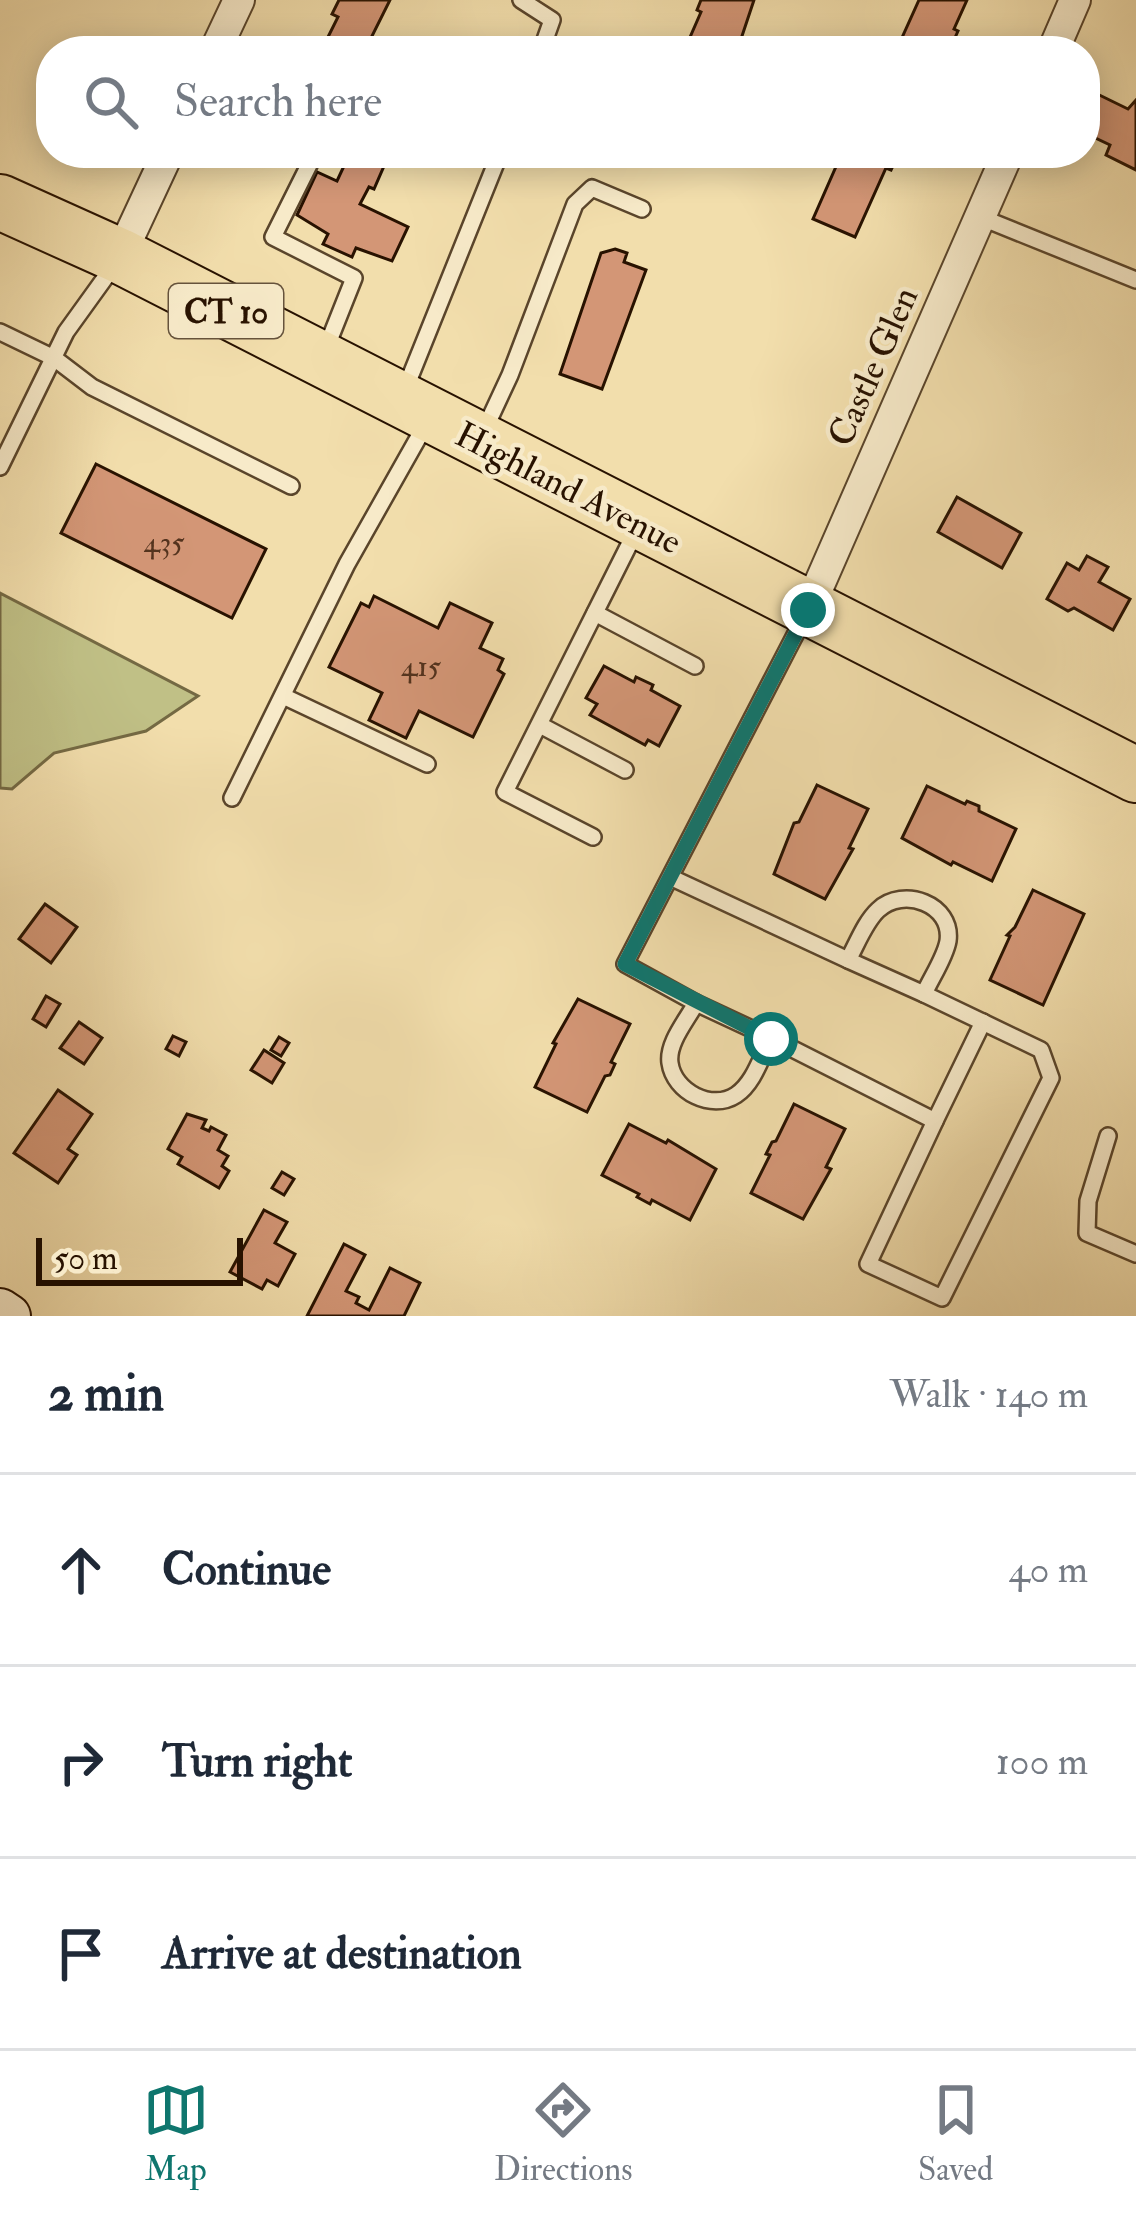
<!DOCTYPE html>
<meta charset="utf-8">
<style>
:root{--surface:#fff;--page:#f2f2f3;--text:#1f2937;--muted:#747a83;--line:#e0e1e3;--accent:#0f766e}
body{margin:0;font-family:"IM FELL Double Pica",serif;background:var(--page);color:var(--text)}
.scale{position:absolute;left:36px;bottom:30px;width:207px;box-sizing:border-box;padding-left:12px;border:6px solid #281200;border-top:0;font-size:33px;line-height:42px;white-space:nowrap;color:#281200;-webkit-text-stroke:9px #f7eac9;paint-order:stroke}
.stop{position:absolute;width:36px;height:36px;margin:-27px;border:9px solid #0f766e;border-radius:50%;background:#fff}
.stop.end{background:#0f766e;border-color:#fff;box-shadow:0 3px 12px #0008}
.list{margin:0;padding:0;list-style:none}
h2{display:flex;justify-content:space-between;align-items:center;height:156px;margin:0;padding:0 48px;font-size:51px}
h2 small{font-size:39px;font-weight:400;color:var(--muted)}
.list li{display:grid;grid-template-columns:78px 1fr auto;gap:36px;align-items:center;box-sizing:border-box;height:192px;padding:0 48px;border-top:3px solid var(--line)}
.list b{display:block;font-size:45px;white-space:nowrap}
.list em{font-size:39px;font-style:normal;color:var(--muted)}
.icon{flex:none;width:66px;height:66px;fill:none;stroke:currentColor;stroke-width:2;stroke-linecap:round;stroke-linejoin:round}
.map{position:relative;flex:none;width:1136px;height:1316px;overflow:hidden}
.search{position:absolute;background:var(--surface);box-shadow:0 6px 30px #0003;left:36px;right:36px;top:36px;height:132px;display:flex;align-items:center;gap:30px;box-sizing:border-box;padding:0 42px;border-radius:48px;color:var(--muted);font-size:45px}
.sheet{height:732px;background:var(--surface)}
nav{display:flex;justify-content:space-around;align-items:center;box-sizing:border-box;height:168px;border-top:3px solid var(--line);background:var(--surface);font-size:33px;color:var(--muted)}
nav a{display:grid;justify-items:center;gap:6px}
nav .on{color:var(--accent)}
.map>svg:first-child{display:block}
</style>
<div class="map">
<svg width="1136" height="1316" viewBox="0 0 1136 1316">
<rect width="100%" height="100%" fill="#f2deac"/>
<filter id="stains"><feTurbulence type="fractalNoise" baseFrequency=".00167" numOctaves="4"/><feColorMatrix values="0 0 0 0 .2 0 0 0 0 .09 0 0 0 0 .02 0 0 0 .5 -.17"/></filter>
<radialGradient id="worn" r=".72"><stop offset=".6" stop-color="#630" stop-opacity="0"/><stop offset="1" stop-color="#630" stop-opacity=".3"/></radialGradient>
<path fill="#c0c086" stroke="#746943" stroke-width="3" d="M0 593 198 696 146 731 54 753 12 789 0 788Z"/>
<g fill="#d39676" stroke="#281200" stroke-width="3">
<path d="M339 0H390L371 38 398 51H321L338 17 332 14Z"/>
<path d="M701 0H754L737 51H684L701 12 697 10Z"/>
<path d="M919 0H967L954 29 958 31 949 51H896Z"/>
<path d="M1085 88 1128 109 1136 100V170L1106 155 1110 145 1085 133Z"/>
<path d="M350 153H368L382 159 379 164 384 166 374 189 369 187 360 204 408 227 392 261 356 248 352 257 323 244 328 234 297 215 317 172 337 181Z"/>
<path d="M842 153H899L891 170 886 168 855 237 813 219Z"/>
<path d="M615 249 627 253 624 262 646 270 602 389 560 374 601 253Z"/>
<path d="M96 464 266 549 232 618 61 533Z"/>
<path d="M957 497 1021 533 1002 568 938 532Z"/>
<path d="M1087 556 1108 567 1099 582 1130 599 1113 630 1074 608 1068 611 1047 599 1067 563 1079 570Z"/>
<path d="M374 596 438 628 450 603 492 623 480 648 503 659 498 670 504 674 473 737 419 711 406 738 369 720 382 693 329 667 361 603 369 607Z"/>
<path d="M604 666 634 682 636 677 653 685 651 690 680 706 659 746 648 740 645 745 590 715 597 704 586 698Z"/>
<path d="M817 785 868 809 849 848 853 849 825 899 774 874 794 823 799 822Z"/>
<path d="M927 786 965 804 967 801 979 806V811L1016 829 992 881 953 862 951 865 902 838Z"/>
<path d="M1033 890 1084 914 1043 1005 990 980 1010 936 1007 935 1015 927Z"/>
<path d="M45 904 77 927 51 963 19 939Z"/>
<path d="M46 996 60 1004 46 1027 33 1019Z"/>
<path d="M578 999 630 1024 611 1062 615 1064 610 1075 605 1076 587 1112 535 1087 556 1044 553 1043Z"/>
<path d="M79 1022 102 1038 84 1064 60 1048Z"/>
<path d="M173 1036 186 1042 179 1056 166 1049Z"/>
<path d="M279 1037 289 1043 281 1056 271 1050Z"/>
<path d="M264 1050 284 1063 272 1083 251 1070Z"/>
<path d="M58 1090 92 1114 68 1149 77 1155 58 1183 14 1153Z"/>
<path d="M794 1104 845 1129 826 1167 831 1169 803 1219 751 1193 770 1155 766 1154 772 1142 776 1141Z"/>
<path d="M187 1114 206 1120 202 1128 209 1131 211 1127 226 1135 218 1150 228 1156 222 1166 229 1171 219 1188 178 1164 182 1157 168 1149Z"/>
<path d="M629 1124 666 1143 668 1140 716 1169 690 1220 652 1200 650 1204 637 1197 639 1194 602 1175Z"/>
<path d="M282 1172 294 1179 284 1195 272 1188Z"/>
<path d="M264 1210 287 1222 275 1243 295 1254 278 1286 267 1280 262 1289 230 1272Z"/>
<path d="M344 1244 365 1255 346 1291 359 1297 356 1303 369 1310 390 1268 420 1283 404 1316H307Z"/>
</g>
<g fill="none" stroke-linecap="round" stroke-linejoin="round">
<g stroke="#5a452b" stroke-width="20">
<g id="lane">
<path d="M521 0 552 20 541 51"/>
<path d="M315 153 273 237 354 278 325 351"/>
<path d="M980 217 1136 280"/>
<path d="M0 332 54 358 92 387 291 486"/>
<path d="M404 392 500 153"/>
<path d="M483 433 510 375 575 204 592 188 642 209"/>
<path d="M0 467 66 332 115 264"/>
<path d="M595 613 695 666"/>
<path d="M283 696 427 764"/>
<path d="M540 725 625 770"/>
<path d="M232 798 347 564 426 424"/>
<path d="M593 837 505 792 636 531"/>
<path d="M670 877 848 960C857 944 865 922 878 910 903 886 953 904 948 941 945 958 931 978 924 994L1041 1050 1051 1078 942 1298 868 1264 935 1121 771 1038C761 1057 754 1083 736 1095 712 1111 674 1092 670 1063 667 1043 687 1020 696 1003L625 964 793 639 804 618"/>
<path d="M848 960 924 994"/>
<path d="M696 1003 771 1038"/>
<path d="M935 1121 983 1022"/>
<path d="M1108 1136 1088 1201 1087 1233 1136 1254"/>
</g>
</g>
<g stroke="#5a452b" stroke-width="34">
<g id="street">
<path d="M215 51 239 0"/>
<path d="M1053 51 1075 0"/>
<path d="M120 256 168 153"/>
<path d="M808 610 1008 153"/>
</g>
</g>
<g stroke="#281200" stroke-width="46">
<path id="secondary" d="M0 1310 9 1316"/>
</g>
<g stroke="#281200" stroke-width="58">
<path id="highway" d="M0 202 120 256 1136 775"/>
</g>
<use href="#lane" stroke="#f7eac9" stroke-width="15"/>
<use href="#street" stroke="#f7eac9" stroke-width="30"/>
<use href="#secondary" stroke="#f7eac9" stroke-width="42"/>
<use href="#highway" stroke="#f2deac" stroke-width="54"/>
</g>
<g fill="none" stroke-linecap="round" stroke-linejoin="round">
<path stroke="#0f766e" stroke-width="15" d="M771 1039 625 964 808 610"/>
</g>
<g text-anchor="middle" stroke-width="9" stroke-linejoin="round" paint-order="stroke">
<g font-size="30" fill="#53331e">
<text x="164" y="552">435</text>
<text x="421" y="676">415</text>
</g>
<rect fill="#f7eac9" stroke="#66533c" stroke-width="3" x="169" y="284" width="114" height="54" rx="9"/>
<g font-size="33" font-weight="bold" fill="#281200">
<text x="226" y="323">CT 10</text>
</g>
<g font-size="36" fill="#281200" stroke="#f7eac9">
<text transform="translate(872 366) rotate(-66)" y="13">Castle Glen</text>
<text transform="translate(569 487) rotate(27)" y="13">Highland Avenue</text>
</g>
</g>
<rect width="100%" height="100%" filter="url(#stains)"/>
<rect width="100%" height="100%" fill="url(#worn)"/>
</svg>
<div class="scale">50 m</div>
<div class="stop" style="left:771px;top:1039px"></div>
<div class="stop end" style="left:808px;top:610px"></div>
<div class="search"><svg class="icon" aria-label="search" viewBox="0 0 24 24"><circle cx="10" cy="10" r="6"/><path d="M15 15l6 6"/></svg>Search here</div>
</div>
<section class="sheet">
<h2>2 min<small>Walk · 140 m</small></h2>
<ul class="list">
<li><svg class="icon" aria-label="ahead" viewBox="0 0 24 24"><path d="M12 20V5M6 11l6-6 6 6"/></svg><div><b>Continue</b></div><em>40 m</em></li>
<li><svg class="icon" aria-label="right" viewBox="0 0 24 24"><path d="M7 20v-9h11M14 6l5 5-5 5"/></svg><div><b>Turn right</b></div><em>100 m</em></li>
<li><svg class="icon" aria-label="arrive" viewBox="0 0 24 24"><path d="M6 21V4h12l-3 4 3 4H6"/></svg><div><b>Arrive at destination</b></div></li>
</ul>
</section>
<nav>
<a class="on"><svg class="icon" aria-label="map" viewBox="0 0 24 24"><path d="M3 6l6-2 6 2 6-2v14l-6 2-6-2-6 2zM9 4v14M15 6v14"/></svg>Map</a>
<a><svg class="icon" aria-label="directions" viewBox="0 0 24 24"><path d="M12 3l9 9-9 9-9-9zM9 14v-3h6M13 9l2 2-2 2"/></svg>Directions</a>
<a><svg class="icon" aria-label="saved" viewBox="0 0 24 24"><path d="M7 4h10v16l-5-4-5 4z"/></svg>Saved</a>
</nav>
